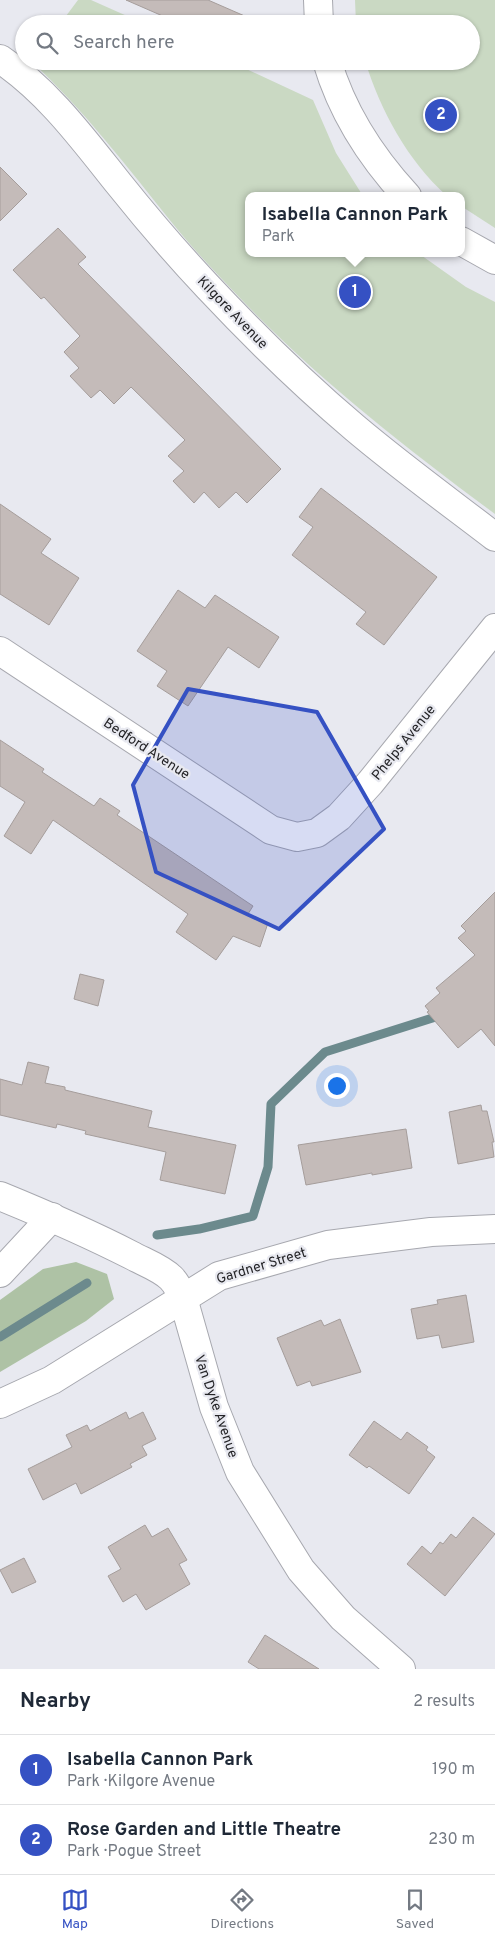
<!DOCTYPE html>
<meta charset="utf-8">
<style>
:root{--surface:#fff;--page:#f2f2f3;--text:#1f2937;--muted:#747a83;--line:#e0e1e3;--accent:#3551c3}
body{margin:0;font-family:Overpass,sans-serif;background:var(--page);color:var(--text)}
.you{position:absolute;left:336px;top:1085px;width:18px;height:18px;margin:-12px;border:4px solid #fff;border-radius:50%;background:#1a73e8;box-shadow:0 0 0 8px #1a73e833}
.badge{display:grid;place-items:center;width:32px;height:32px;border-radius:50%;background:var(--accent);color:#fff;font-size:16px;font-weight:700}
.pin{position:absolute;translate:-50% -50%;border:2px solid #fff;box-shadow:0 1px 5px #0006}
.popup{position:absolute;left:245px;top:192px;width:220px;height:65px;box-sizing:border-box;display:grid;place-content:center;border-radius:10px;background:var(--surface);filter:drop-shadow(0 1px 4px #0005);font-size:16px;white-space:nowrap;color:var(--muted)}
.popup b{font-size:19px;color:var(--text)}
.popup::after{content:'';position:absolute;left:50%;top:100%;margin-left:-10px;border:10px solid transparent;border-top-color:var(--surface)}
.list{margin:0;padding:0;list-style:none}
h2{display:flex;justify-content:space-between;align-items:center;height:65px;margin:0;padding:0 20px;font-size:21px}
h2 small{font-size:16px;font-weight:400;color:var(--muted)}
.list li{display:grid;grid-template-columns:32px 1fr auto;gap:15px;align-items:center;box-sizing:border-box;height:70px;padding:0 20px;border-top:1px solid var(--line)}
.list b{display:block;font-size:19px;white-space:nowrap}
.list p{margin:0;font-size:16px;white-space:nowrap;color:var(--muted)}
.list em{font-size:16px;font-style:normal;color:var(--muted)}
.icon{flex:none;width:28px;height:28px;fill:none;stroke:currentColor;stroke-width:2;stroke-linecap:round;stroke-linejoin:round}
.map{position:relative;flex:none;width:495px;height:1669px;overflow:hidden}
.search{position:absolute;background:var(--surface);box-shadow:0 1px 4px #0004;left:15px;right:15px;top:15px;height:55px;display:flex;align-items:center;gap:12px;box-sizing:border-box;padding:0 18px;border-radius:28px;color:var(--muted);font-size:19px}
.sheet{height:205px;background:var(--surface)}
nav{display:flex;justify-content:space-around;align-items:center;box-sizing:border-box;height:70px;border-top:1px solid var(--line);background:var(--surface);font-size:14px;color:var(--muted)}
nav a{display:grid;justify-items:center;gap:2px}
nav .on{color:var(--accent)}
.map>svg:first-child{display:block}
</style>
<div class="map">
<svg width="495" height="1669" viewBox="0 0 495 1669">
<rect width="100%" height="100%" fill="#e8e9f0"/>
<g fill="#cad9c3">
<path d="M78 0H91L145 24H60Z"/>
<path d="M355 0H495V228L461 206V196H447C407 160 381 111 365 61H471V24H356Z"/>
<path d="M31 61H229L313 100 336 153 363 196H249V253H418L466 287 495 302V514C405 447 316 378 239 297 216 273 193 249 173 224 128 168 84 110 31 61Z"/>
</g>
<path fill="#aec2a5" d="M76 1262 107 1274 114 1299 86 1321 0 1372V1300L43 1269Z"/>
<g fill="none" stroke-linecap="round" stroke-linejoin="round">
<g stroke="#6c8a8d" stroke-width="9">
<path d="M157 1235 199 1229 253 1216 268 1167 271 1104 325 1052 442 1015"/>
<path d="M0 1337 87 1283"/>
</g>
</g>
<g fill="#c4bbb9" stroke="#a59d9b">
<path d="M126 0H208L263 24H181Z"/>
<path d="M0 167 27 194 0 221Z"/>
<path d="M58 228 86 257 78 264 281 469 247 503 236 492 219 508 204 492 194 503 173 481 184 471 168 456 185 440 131 387 114 404 100 390 91 398 70 376 79 368 64 352 80 336 44 297 41 299 13 270Z"/>
<path d="M321 488 437 577 384 645 356 624 366 612 292 555 313 527 299 517Z"/>
<path d="M0 504 51 539 41 553 79 578 49 625 0 594Z"/>
<path d="M178 590 205 608 215 595 279 637 259 668 228 647 188 706 157 686 167 671 137 651Z"/>
<path d="M0 740 44 769 42 772 94 806 100 798 120 811 117 815 253 906 248 914 268 923 260 947 233 936 216 960 176 932 188 914 53 820 31 854 4 836 25 802 0 786Z"/>
<path d="M495 892V1046L481 1029 458 1048 427 1012 429 1011 425 1006 440 993 436 988 475 955 458 938 466 931 461 926Z"/>
<path d="M80 974 104 980 98 1006 74 999Z"/>
<path d="M28 1062 49 1067 45 1083 65 1087V1090L152 1111 148 1127 236 1145 225 1194 160 1180 166 1152 85 1134 86 1131 57 1124 56 1128 0 1115V1079L22 1085Z"/>
<path d="M481 1105 482 1111H487L494 1142H492L494 1157 458 1164 449 1112Z"/>
<path d="M406 1129 412 1168 372 1175V1173L306 1185 298 1145Z"/>
<path d="M466 1295 474 1342 442 1348 439 1335 417 1339 411 1309 438 1304 437 1300Z"/>
<path d="M340 1319 361 1372 312 1386 310 1381 297 1386 277 1338 321 1320 324 1326Z"/>
<path d="M126 1412 129 1419 143 1412 156 1439 142 1446 147 1455 130 1464 132 1467 81 1494 76 1483 43 1500 28 1469 72 1447 66 1435 87 1425 90 1431Z"/>
<path d="M374 1421 401 1440 407 1432 428 1447 426 1450 435 1457 409 1494 369 1466 367 1468 349 1455Z"/>
<path d="M473 1517 495 1534 445 1596 407 1564 422 1546 431 1554 440 1542 443 1544 451 1534 456 1538Z"/>
<path d="M145 1525 152 1537 168 1528 187 1560 179 1564 190 1584 146 1610 136 1594 123 1602 108 1576 121 1569 108 1547Z"/>
<path d="M24 1558 36 1582 12 1593 0 1570Z"/>
<path d="M265 1635 319 1669H259L248 1662Z"/>
</g>
<g fill="none" stroke-linecap="round" stroke-linejoin="round">
<g stroke="#a7a8af" stroke-width="30">
<g id="street">
<path d="M318 0 319 24"/>
<path d="M0 59C48 91 83 139 119 184 147 219 177 254 208 287 254 336 303 384 355 428 400 466 448 501 495 537"/>
<path d="M327 61C342 112 371 157 407 196"/>
<path d="M461 241 495 260"/>
<path d="M0 651 271 830 297 837 317 833 339 817 370 783 495 628"/>
<path d="M0 1196C44 1214 88 1233 131 1255 144 1262 161 1268 171 1278 177 1284 180 1291 183 1298L214 1407 240 1472 301 1570 343 1618 401 1669"/>
<path d="M0 1273 52 1217"/>
</g>
</g>
<g stroke="#a7a8af" stroke-width="30">
<path id="secondary" d="M0 1404 52 1380 219 1276 328 1245 431 1232 495 1229"/>
</g>
<use href="#street" stroke="#fff" stroke-width="28"/>
<use href="#secondary" stroke="#fff" stroke-width="28"/>
</g>
<path fill="#3551c3" fill-opacity="0.2" stroke="#3551c3" stroke-width="4" stroke-linejoin="round" d="M188 689 317 712 384 829 279 929 156 872 133 785Z"/>
<g text-anchor="middle" stroke-width="4.5" stroke-linejoin="round" paint-order="stroke">
<g font-size="14" fill="#252528" stroke="#e8e9f0">
<text transform="translate(233 312) rotate(46)" y="5">Kilgore Avenue</text>
<text transform="translate(403 742) rotate(-51)" y="5">Phelps Avenue</text>
<text transform="translate(147 748) rotate(33)" y="5">Bedford Avenue</text>
<text transform="translate(261 1265) rotate(-17)" y="5">Gardner Street</text>
<text transform="translate(217 1406) rotate(71)" y="5">Van Dyke Avenue</text>
</g>
</g>
</svg>
<div class="you"></div>
<div class="pin badge" style="left:355px;top:292px">1</div>
<div class="popup"><b>Isabella Cannon Park</b>Park</div>
<div class="pin badge" style="left:441px;top:115px">2</div>
<div class="search"><svg class="icon" aria-label="search" viewBox="0 0 24 24"><circle cx="10" cy="10" r="6"/><path d="M15 15l6 6"/></svg>Search here</div>
</div>
<section class="sheet">
<h2>Nearby<small>2 results</small></h2>
<ul class="list">
<li><span class="badge">1</span><div><b>Isabella Cannon Park</b><p>Park · Kilgore Avenue</p></div><em>190 m</em></li>
<li><span class="badge">2</span><div><b>Rose Garden and Little Theatre</b><p>Park · Pogue Street</p></div><em>230 m</em></li>
</ul>
</section>
<nav>
<a class="on"><svg class="icon" aria-label="map" viewBox="0 0 24 24"><path d="M3 6l6-2 6 2 6-2v14l-6 2-6-2-6 2zM9 4v14M15 6v14"/></svg>Map</a>
<a><svg class="icon" aria-label="directions" viewBox="0 0 24 24"><path d="M12 3l9 9-9 9-9-9zM9 14v-3h6M13 9l2 2-2 2"/></svg>Directions</a>
<a><svg class="icon" aria-label="saved" viewBox="0 0 24 24"><path d="M7 4h10v16l-5-4-5 4z"/></svg>Saved</a>
</nav>
